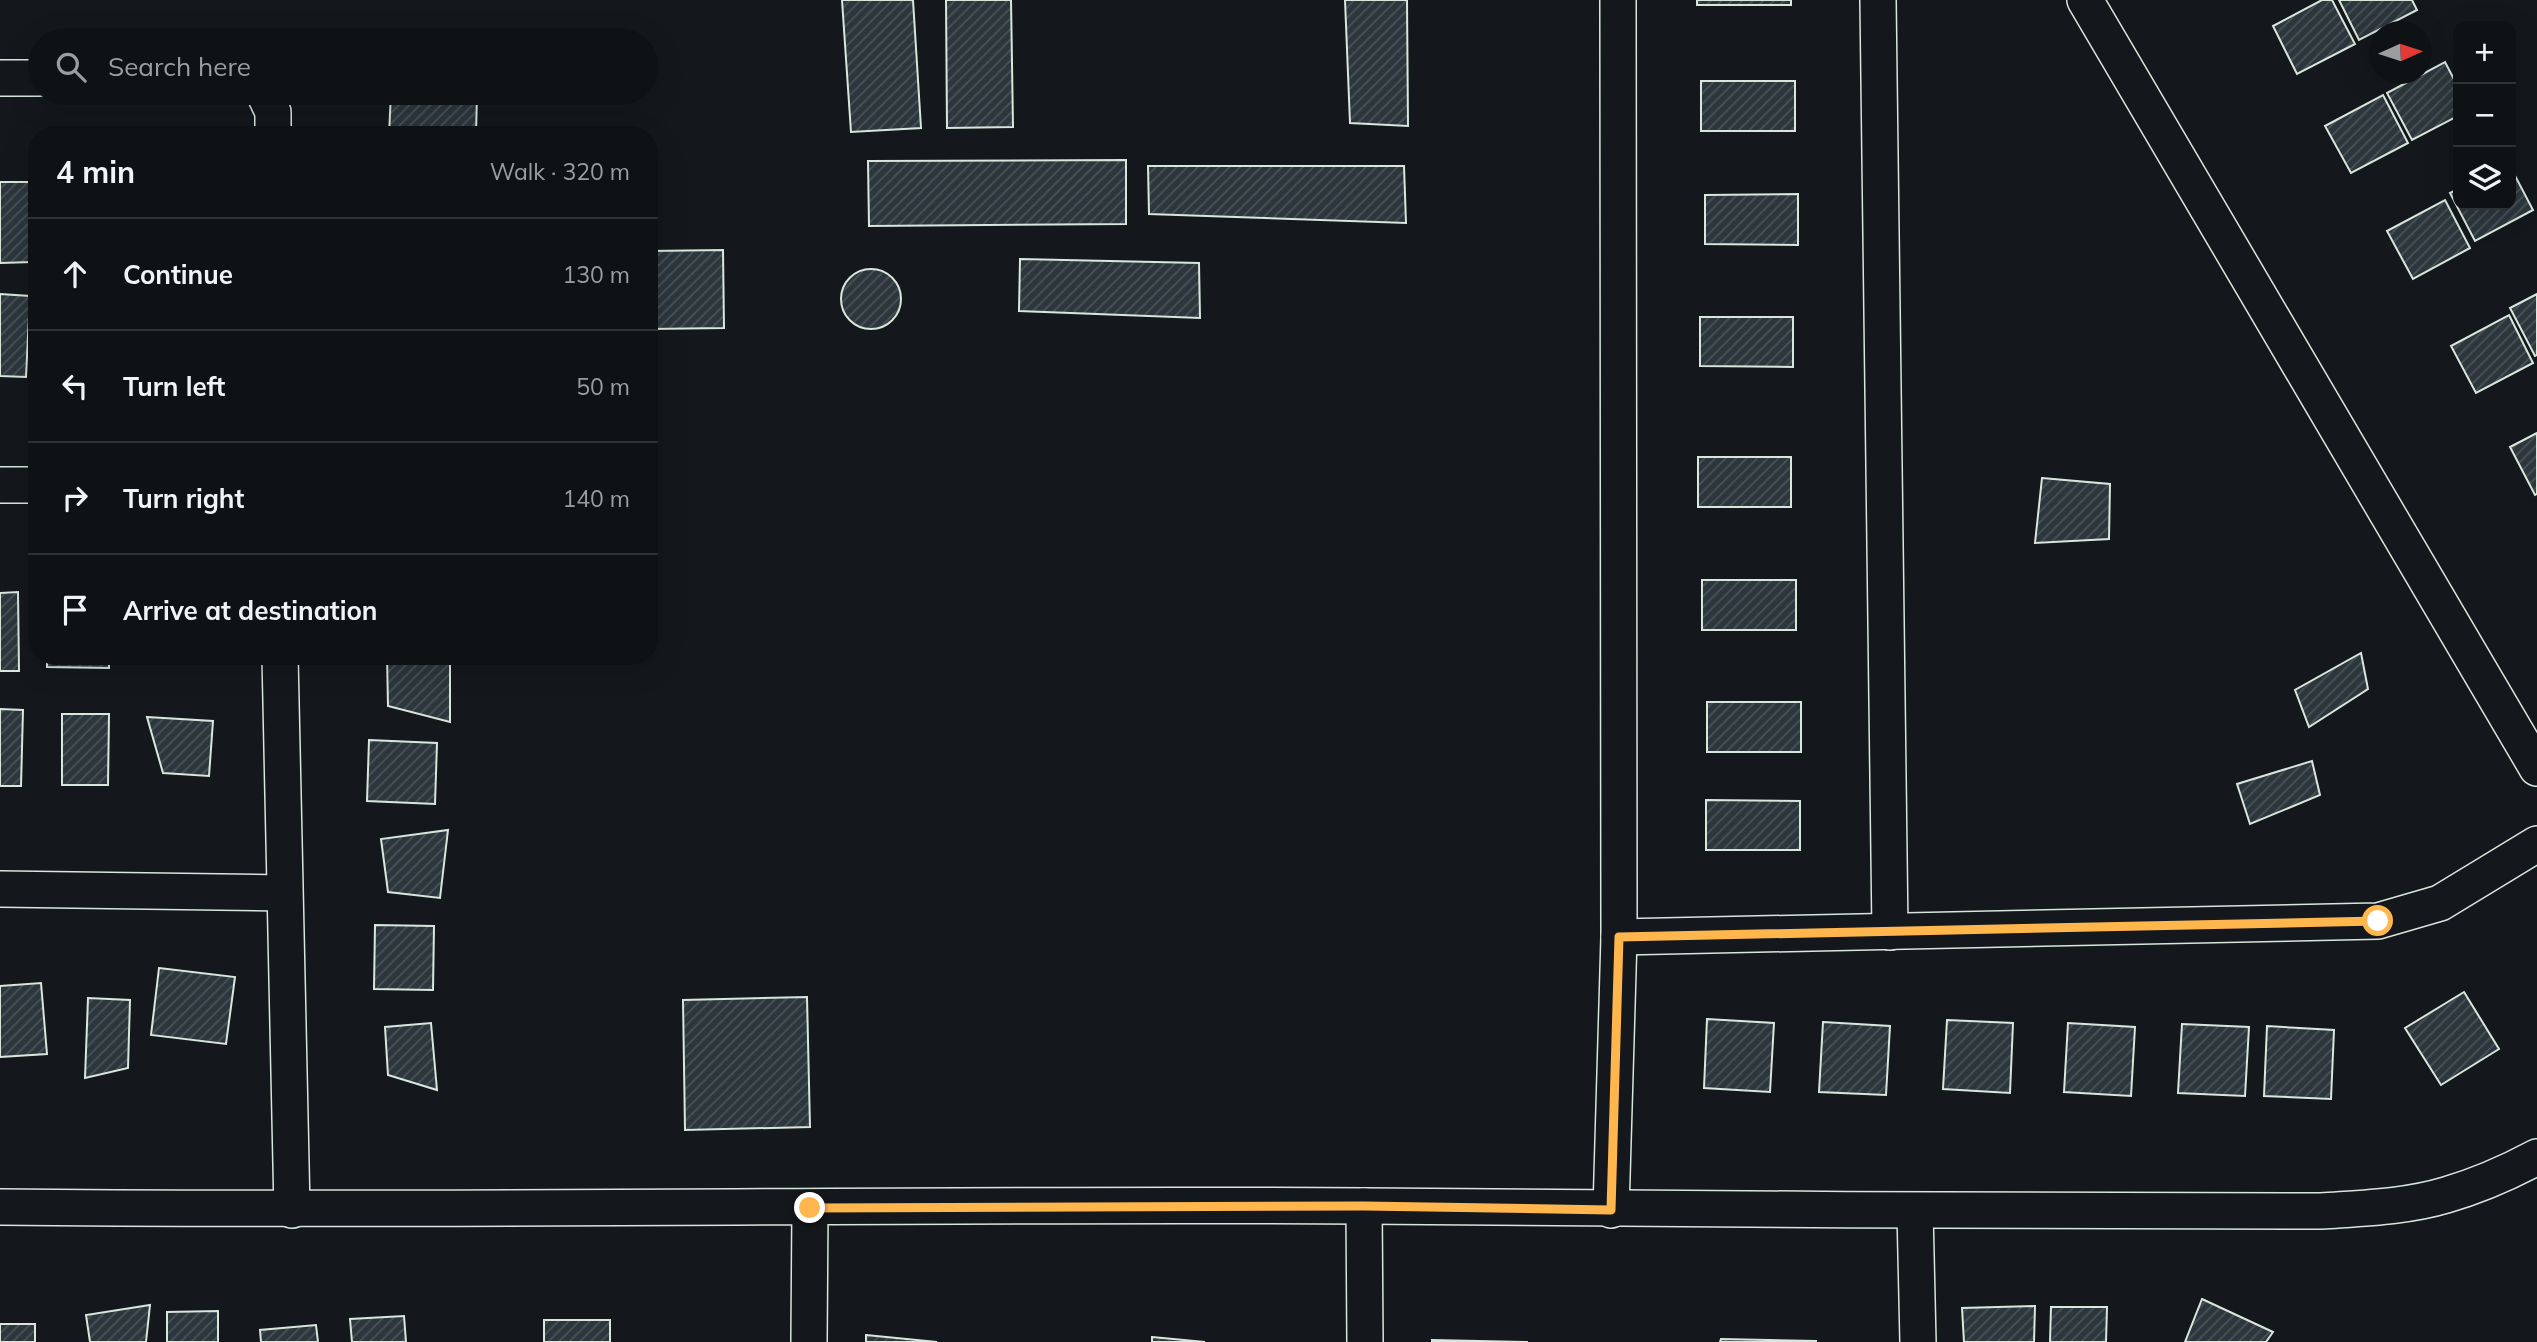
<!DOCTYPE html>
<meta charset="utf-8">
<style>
:root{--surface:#0f1215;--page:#1d2022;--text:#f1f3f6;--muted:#9b9ea0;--line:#2f3234}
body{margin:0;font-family:Mulish,sans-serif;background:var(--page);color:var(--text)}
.controls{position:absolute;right:21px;top:21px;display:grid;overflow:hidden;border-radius:14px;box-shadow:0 7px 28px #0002}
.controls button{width:63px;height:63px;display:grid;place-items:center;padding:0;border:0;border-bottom:2px solid var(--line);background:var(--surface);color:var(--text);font:35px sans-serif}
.compass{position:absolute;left:2369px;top:21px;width:63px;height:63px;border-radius:50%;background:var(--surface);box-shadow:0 7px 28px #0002;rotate:87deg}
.stop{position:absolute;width:21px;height:21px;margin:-16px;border:5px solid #ffb74d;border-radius:50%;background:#fff}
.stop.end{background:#ffb74d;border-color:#fff;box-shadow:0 2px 7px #0008}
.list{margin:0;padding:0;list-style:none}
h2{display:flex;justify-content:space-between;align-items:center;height:91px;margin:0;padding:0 28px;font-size:30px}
h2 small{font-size:23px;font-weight:400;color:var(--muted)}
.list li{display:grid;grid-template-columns:46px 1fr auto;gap:21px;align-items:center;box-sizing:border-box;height:112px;padding:0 28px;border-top:2px solid var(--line)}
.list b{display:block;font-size:26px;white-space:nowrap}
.list em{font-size:23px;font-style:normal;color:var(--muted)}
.icon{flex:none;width:38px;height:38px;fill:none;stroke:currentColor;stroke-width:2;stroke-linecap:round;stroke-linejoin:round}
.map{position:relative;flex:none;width:2537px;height:1342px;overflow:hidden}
.search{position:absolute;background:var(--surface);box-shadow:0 7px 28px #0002;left:28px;top:28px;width:630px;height:77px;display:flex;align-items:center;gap:18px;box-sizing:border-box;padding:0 24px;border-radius:38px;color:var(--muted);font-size:26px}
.panel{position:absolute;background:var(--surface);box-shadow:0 7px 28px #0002;left:28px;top:126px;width:630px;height:539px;border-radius:28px}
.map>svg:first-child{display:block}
</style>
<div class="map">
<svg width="2537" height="1342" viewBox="0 0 2537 1342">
<defs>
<pattern id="building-hatch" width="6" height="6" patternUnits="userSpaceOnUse" patternTransform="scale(1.75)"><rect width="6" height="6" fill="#2c363c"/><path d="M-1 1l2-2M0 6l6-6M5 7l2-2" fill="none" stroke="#4a5358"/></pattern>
</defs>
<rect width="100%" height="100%" fill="#14181c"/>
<g fill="url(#building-hatch)" stroke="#d8e6dc" stroke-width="2">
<path d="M842 0H913L921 128 851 132Z"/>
<path d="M946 0H1011L1013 127 947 128Z"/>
<path d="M1345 0H1407L1408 126 1350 123Z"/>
<rect x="1697" y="0" width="94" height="5"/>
<path d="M2322 0H2332L2355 44 2297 74 2273 26Z"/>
<path d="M2339 0H2412L2417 10 2359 40Z"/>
<path d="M2445 62 2458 87V116L2412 140 2387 93Z"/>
<rect x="1701" y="81" width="94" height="50"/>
<path d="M391 93 477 94 476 135H389Z"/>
<path d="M2383 95 2408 143 2351 173 2325 126Z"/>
<path d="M1126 160V224L869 226 868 161Z"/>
<path d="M1148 166H1404L1406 223 1149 214Z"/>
<path d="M2511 168 2533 210 2475 241 2450 193 2458 189V205H2511Z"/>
<path d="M0 182H30L32 262 0 263Z"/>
<path d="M1798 194V245L1705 244V195Z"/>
<path d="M2445 200 2470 248 2413 279 2387 231Z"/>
<path d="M723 250 724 328 649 329V251Z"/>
<path d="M1020 259 1199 263 1200 318 1019 311Z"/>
<circle cx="871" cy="299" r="30"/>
<path d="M0 294 30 296 26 377 0 376Z"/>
<path d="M2537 294V355L2535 356 2510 308Z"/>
<path d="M2509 315 2533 363 2476 393 2451 346Z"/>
<path d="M1700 317H1793V367L1700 366Z"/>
<path d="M2537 433V494L2535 495 2510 447Z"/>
<rect x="1698" y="457" width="93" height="50"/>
<path d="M2042 478 2110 484 2109 539 2035 543Z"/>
<rect x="1702" y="580" width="94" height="50"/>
<path d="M18 592 19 671H0V593Z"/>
<path d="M2361 653 2368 689 2309 727 2295 690Z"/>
<path d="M47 656H109V668L47 667Z"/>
<path d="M387 656H450V722L388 706Z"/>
<rect x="1707" y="702" width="94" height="50"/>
<path d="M0 709 23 710 21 786H0Z"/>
<path d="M62 714H109L108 785H62Z"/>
<path d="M147 717 213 721 209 776 163 773Z"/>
<path d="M369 740 437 743 435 804 367 801Z"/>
<path d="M2312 761 2320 795 2250 824 2237 784Z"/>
<path d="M1706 800 1800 801V850H1706Z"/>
<path d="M448 830 440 898 388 892 381 839Z"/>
<path d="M375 925 434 926 433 990 374 989Z"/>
<path d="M159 968 235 977 226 1044 151 1035Z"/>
<path d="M41 983 47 1054 0 1057V986Z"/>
<path d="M2464 992 2499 1049 2441 1085 2405 1028Z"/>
<path d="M807 997 810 1127 685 1130 683 1000Z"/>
<path d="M88 998 130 1000 128 1068 85 1078Z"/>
<path d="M1707 1019 1774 1023 1770 1092 1704 1088Z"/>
<path d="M1947 1020 2013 1023 2010 1093 1943 1089Z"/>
<path d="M1823 1022 1890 1026 1886 1095 1819 1092Z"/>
<path d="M431 1023 437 1090 388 1075 385 1027Z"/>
<path d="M2068 1023 2135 1027 2131 1096 2064 1092Z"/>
<path d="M2182 1024 2249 1027 2245 1096 2178 1093Z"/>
<path d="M2267 1026 2334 1030 2331 1099 2264 1096Z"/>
<path d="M2202 1299 2273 1332 2266 1342H2185Z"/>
<path d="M150 1305 146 1342H90L86 1315Z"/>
<path d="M2035 1306 2034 1342H1964L1962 1308Z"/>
<path d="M2051 1307H2107L2106 1342H2050Z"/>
<path d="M218 1311V1342H167V1312Z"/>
<path d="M404 1316 406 1342H352L350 1319Z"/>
<rect x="544" y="1320" width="66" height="22"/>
<rect x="0" y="1324" width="35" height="18"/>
<path d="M316 1325 318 1342H261L260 1330Z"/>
<path d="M866 1335 937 1342H866Z"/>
<path d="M1152 1337 1205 1342H1152Z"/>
<path d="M1721 1339 1816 1341V1342H1720Z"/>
<path d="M1432 1340 1528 1342H1432Z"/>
</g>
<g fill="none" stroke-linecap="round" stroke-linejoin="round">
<g stroke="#d8e6dc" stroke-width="38">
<g id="minor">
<path d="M1878 0 1890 932"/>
<path d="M2085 0 2537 768"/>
<path d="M0 78H40"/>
<path d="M264 93 273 112V135"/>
<path d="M0 485H37"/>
<path d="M280 656 292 1210"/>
<path d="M0 889 284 893"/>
<path d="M1619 937 2378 921 2440 903 2537 844"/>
<path d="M1364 1206 1365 1342"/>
<path d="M0 1207C455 1212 910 1203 1365 1206 1684 1209 2002 1211 2321 1211 2363 1208 2406 1207 2446 1195 2477 1186 2509 1172 2537 1157"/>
<path d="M1611 1210 1619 937 1618 0"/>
<path d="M1915 1211 1918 1342"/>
<path d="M809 1342 810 1208"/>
</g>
</g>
<use href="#minor" stroke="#14181c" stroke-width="35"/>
</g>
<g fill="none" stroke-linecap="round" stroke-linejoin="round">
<path stroke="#ffb74d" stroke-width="9" d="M810 1208 1364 1206 1611 1210 1619 937 2378 921"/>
</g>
</svg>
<div class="controls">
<button>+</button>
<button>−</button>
<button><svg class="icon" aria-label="layers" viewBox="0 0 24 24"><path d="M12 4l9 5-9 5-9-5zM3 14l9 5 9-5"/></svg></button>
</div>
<svg class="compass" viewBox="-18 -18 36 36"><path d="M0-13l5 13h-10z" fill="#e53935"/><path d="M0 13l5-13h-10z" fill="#9b9ea0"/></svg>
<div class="stop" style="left:2378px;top:921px"></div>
<div class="stop end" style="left:810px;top:1208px"></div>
<div class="search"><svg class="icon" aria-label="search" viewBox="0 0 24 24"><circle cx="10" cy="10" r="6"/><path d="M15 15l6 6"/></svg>Search here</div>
<section class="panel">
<h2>4 min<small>Walk · 320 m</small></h2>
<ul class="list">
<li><svg class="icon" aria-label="ahead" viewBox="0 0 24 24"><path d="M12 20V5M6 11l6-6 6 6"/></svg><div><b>Continue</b></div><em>130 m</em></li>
<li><svg class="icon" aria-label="left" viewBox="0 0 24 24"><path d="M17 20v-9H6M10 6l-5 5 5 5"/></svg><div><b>Turn left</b></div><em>50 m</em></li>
<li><svg class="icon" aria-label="right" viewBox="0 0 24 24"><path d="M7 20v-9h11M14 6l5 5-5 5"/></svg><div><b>Turn right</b></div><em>140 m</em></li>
<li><svg class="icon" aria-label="arrive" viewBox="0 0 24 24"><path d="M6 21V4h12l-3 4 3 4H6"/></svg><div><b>Arrive at destination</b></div></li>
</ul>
</section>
</div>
